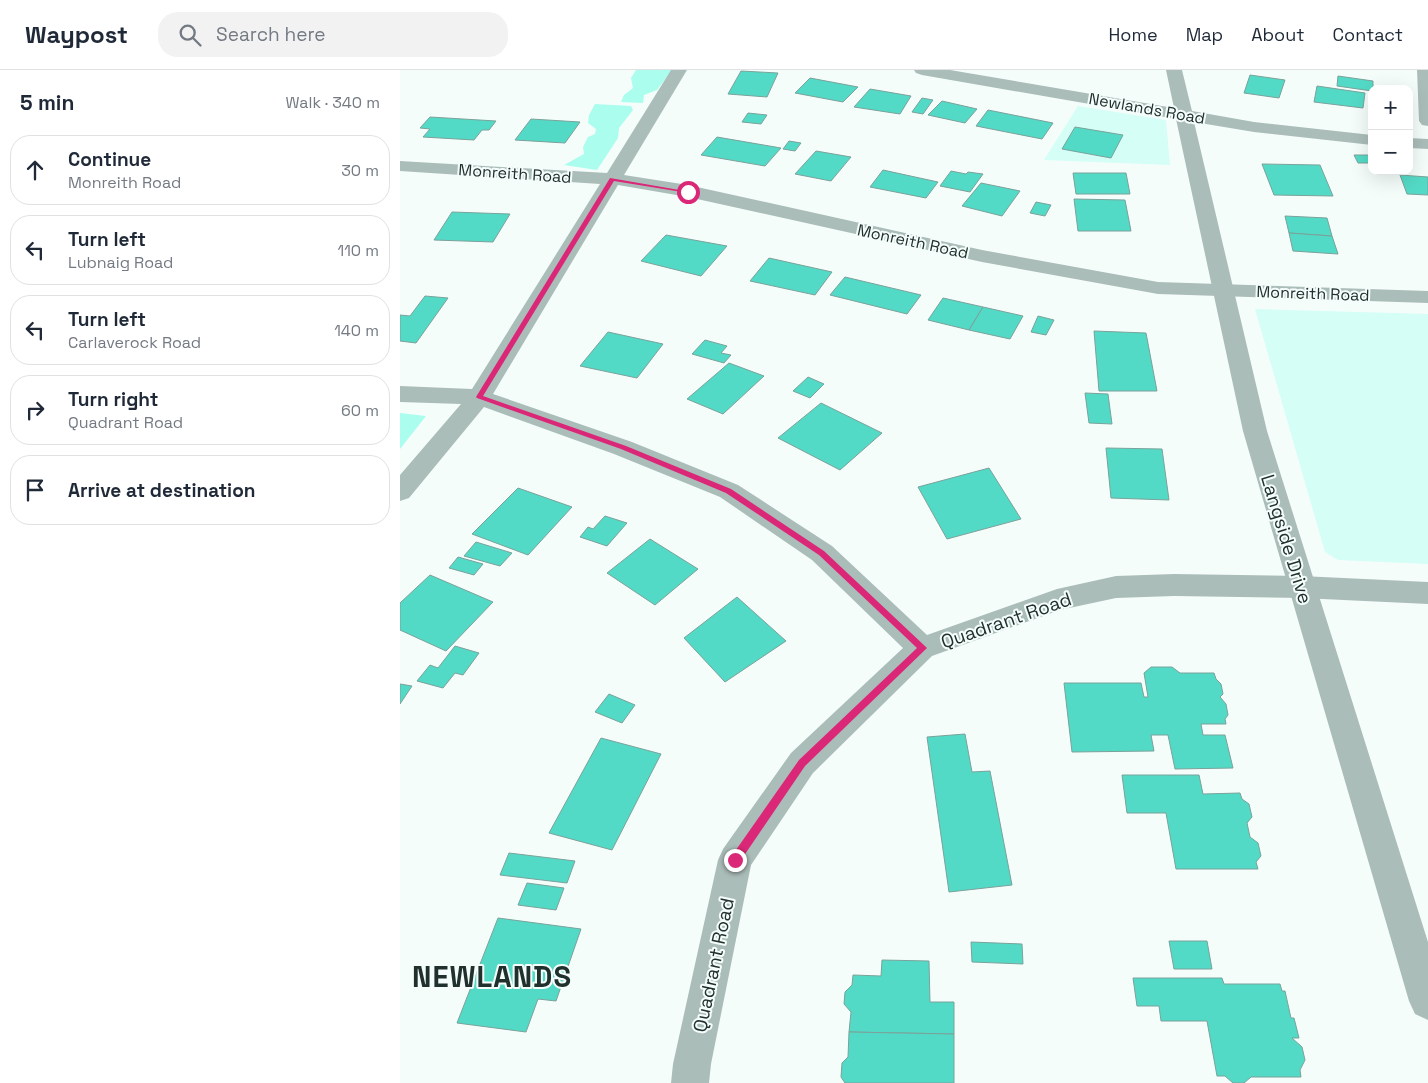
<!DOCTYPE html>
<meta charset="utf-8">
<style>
:root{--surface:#fff;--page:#f2f2f3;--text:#1f2937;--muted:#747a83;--line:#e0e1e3}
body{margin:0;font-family:"Space Grotesk",sans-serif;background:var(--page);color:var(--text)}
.controls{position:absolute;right:15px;top:15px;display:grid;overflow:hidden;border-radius:10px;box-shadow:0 5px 20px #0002}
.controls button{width:45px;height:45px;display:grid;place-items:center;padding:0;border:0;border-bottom:1px solid var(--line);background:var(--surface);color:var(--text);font:25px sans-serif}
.stop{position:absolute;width:15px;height:15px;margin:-11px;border:4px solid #db2777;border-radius:50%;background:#fff}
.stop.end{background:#db2777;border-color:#fff;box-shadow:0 1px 5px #0008}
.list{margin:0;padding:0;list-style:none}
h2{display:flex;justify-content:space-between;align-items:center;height:65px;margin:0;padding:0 20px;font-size:21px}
h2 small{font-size:16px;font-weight:400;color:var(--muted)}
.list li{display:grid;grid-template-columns:32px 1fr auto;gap:15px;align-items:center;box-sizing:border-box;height:70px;margin:0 10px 10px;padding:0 10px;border:1px solid var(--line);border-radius:20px}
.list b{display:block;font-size:19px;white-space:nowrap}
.list p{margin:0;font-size:16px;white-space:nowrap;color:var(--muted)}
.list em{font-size:16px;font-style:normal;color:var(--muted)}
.icon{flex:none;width:28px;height:28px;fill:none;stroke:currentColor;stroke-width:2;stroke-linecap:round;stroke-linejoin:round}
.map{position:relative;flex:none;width:1028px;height:1013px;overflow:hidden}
header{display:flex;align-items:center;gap:30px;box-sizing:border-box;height:70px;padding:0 25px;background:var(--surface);border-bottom:1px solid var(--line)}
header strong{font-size:24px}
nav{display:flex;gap:28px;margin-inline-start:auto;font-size:18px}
.search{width:350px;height:45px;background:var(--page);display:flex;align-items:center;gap:12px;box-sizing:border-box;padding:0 18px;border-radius:20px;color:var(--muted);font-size:19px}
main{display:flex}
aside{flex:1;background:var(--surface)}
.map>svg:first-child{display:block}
</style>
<header>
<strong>Waypost</strong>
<div class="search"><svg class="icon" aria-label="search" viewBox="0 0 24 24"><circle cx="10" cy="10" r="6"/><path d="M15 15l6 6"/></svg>Search here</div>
<nav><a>Home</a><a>Map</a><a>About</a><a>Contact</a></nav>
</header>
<main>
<aside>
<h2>5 min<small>Walk · 340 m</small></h2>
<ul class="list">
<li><svg class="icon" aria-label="ahead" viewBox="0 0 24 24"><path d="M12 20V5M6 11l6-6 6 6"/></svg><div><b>Continue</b><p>Monreith Road</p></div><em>30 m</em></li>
<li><svg class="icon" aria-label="left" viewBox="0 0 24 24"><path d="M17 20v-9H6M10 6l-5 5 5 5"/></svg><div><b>Turn left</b><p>Lubnaig Road</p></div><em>110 m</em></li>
<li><svg class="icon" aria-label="left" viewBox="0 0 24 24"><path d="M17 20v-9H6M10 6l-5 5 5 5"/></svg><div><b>Turn left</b><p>Carlaverock Road</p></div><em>140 m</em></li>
<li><svg class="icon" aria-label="right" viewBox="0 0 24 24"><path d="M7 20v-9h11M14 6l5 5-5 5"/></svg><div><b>Turn right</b><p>Quadrant Road</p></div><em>60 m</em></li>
<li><svg class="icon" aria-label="arrive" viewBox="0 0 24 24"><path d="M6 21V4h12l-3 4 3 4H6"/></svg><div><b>Arrive at destination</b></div></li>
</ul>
</aside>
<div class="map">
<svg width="1028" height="1013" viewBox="0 0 1028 1013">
<rect width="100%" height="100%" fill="#f5fdfb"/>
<g fill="#d4fef6">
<path d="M678 36 766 50 770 95 644 90Z"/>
<path d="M855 239 1028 244V494L938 490 925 482Z"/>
</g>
<g fill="#abfdee">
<path d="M236 0H272L257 20 244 25 243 33 221 32 224 25 233 18 231 8Z"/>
<path d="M195 34 231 36 233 40 219 58 218 68 197 100 164 95 184 84 183 77 188 67 195 64 196 59 188 53 189 45Z"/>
<path d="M0 343 26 346 0 379Z"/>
</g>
<g fill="#53dac6" stroke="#7aa29a">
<path d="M341 1 378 3 367 27 328 24Z"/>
<path d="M850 5 885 10 879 28 844 23Z"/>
<path d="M938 6 973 11V19L972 21 937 16Z"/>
<path d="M410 8 458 17 443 32 395 23Z"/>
<path d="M917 16 965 23 963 38 914 32Z"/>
<path d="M470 19 511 26 500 44 454 37Z"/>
<path d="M522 28 533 30 523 44 512 42Z"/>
<path d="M542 31 577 39 565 53 528 45Z"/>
<path d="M588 40 653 53 642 69 576 56Z"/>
<path d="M348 43 367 45 361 54 342 52Z"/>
<path d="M30 47 96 51 89 60H82L74 70 23 67 30 59 20 58Z"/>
<path d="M131 49 180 52 165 73 115 70Z"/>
<path d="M675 57 723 65 711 88 662 79Z"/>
<path d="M317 67 381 78 365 96 301 85Z"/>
<path d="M389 71 401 73 395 81 383 79Z"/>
<path d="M416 81 451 87 431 111 395 104Z"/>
<path d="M954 85H969L972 93H958Z"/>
<path d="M862 94 920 95 933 126 874 125Z"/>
<path d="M483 100 538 112 526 128 470 117Z"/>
<path d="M551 101 566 104 568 102 583 104 570 122 540 116Z"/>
<path d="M673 103H726L730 124H676Z"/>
<path d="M1000 105 1028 107V125L1007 124Z"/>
<path d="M581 113 620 121 602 146 562 136Z"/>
<path d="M674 129 725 130 731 161H678Z"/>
<path d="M636 132 651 135 645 146 630 143Z"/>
<path d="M52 142 110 144 93 172 34 170Z"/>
<path d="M885 146 927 148 932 166 889 163Z"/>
<path d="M889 163 932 166 938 184 893 181Z"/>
<path d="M266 165 327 176 301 206 241 191Z"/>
<path d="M369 188 432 202 415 225 350 211Z"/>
<path d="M445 207 521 225 507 244 430 225Z"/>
<path d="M25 226 48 228 16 273 0 271V245L10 246Z"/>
<path d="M543 228 583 237 569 260 528 250Z"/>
<path d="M583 237 623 246 610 269 569 260Z"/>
<path d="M638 246 654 250 646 265 631 262Z"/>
<path d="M694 261 746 263 757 321H699Z"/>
<path d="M208 262 263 274 237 308 180 296Z"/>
<path d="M305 270 327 276 321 283 331 285 324 293 292 284Z"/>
<path d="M329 293 364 306 323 344 287 329Z"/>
<path d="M408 307 424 314 410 328 393 321Z"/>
<path d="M685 323 708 324 712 354 689 353Z"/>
<path d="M421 333 482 363 440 400 378 368Z"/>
<path d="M706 378 762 379 769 430 711 428Z"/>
<path d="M589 398 621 449 547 469 518 417Z"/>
<path d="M118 418 172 437 128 485 72 464Z"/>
<path d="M205 446 227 453 207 476 180 467 188 457 193 459Z"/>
<path d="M250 469 298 499 255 535 207 503Z"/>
<path d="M76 472 112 483 100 496 64 486Z"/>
<path d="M58 487 83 494 74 505 49 498Z"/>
<path d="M30 505 93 532 46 581 0 560V533Z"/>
<path d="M337 527 386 571 325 612 284 568Z"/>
<path d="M55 576 79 583 63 605 55 603 43 618 17 611 30 595 38 598Z"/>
<path d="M751 597H772L780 603H814L816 609 821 614 823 624 820 627 826 634 828 645 825 649 826 654H801L803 665H825L833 698 775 699 768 665H751L754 681 672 682 664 613H741L744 627H748L744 603Z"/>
<path d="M0 614 12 616 0 634Z"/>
<path d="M209 624 235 635 222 653 195 642Z"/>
<path d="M565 664 572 702 590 701 612 815 549 822 527 667Z"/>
<path d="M201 668 261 684 212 780 149 763Z"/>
<path d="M722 705H799L803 724 840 723 842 729 849 734 852 747 847 753 850 767 858 773 861 786 856 792 858 799H776L766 743H727Z"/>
<path d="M109 783 175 791 167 813 100 805Z"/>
<path d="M127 813 164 818 156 840 118 835Z"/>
<path d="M98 848 181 859 156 931 138 929 126 962 57 953Z"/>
<path d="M769 871H807L812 899H774Z"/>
<path d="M571 872 622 874 623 894 572 892Z"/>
<path d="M482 890 529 891 530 932H554V964L449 962 451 942 444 934 445 922 452 915 453 905 481 906Z"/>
<path d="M733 908H822L824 914H880L882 921H885L891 948H894L899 968H892L902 977 905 990 900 1000 901 1007H851L844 1013H833L825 1006H817L807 951H761L759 936H737Z"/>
<path d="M449 962 554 964V1013H445L441 1007 442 993 448 987Z"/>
</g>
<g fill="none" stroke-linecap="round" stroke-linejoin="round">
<g fill="#abbdb9" fill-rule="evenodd">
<path d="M271 0H287L224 105 288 115 582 180 758 212 1028 221V233L758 224 582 192 288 127 218 115 93 324 232 372 338 415 432 476 527 565 657 519 716 506 774 504 901 506 1028 512V534L901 528 774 526 716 528 660 540 532 586 413 703 351 795 311 994 309 1013H271L273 994 318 790 323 779 391 683 503 578 412 490 320 427 214 384 84 337 9 428 0 431V405L61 334 0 332V316L72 319 200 114 0 101V91L207 103Z"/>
<path d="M1017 0H1028V56L1022 55 1019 51Z"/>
</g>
<g fill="#abbdb9" fill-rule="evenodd">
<path d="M514 0H550L774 38 766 0H782L792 41 854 52 972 65V75L854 62 794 52 867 361 1028 872V950L1015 944 1009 931 843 361 776 49 522 5 516 3Z"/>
<path d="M1009 68 1028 69V79L1009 78Z"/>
</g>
</g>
<path fill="#db2777" d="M210 108 291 122 288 123 214 111 83 326 226 376 331 419 424 481 527 578 405 696 339 793 335 795 331 793V787L399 690 517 578 419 485 326 423 221 379 77 328 76 327Z"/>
<g text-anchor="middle" stroke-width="4" stroke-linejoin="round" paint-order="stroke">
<g font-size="16" fill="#20312d" stroke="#f5fdfb">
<text transform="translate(747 38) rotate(10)" y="6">Newlands Road</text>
<text transform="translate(115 103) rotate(4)" y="6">Monreith Road</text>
<text transform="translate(513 171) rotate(12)" y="6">Monreith Road</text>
<text transform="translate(913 223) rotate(2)" y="6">Monreith Road</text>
</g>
<g font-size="19" fill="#20312d" stroke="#f5fdfb">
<text transform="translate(887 469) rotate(73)" y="7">Langside Drive</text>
<text transform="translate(606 550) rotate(-19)" y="7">Quadrant Road</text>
<text transform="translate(313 895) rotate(-78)" y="7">Quadrant Road</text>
</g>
<g font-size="29" font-weight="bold" letter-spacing="1" fill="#20312d" stroke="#f5fdfb">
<text x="92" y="917">NEWLANDS</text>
</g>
</g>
</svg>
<div class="controls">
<button>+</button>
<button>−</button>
</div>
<div class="stop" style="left:288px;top:122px"></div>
<div class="stop end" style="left:335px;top:790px"></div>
</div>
</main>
